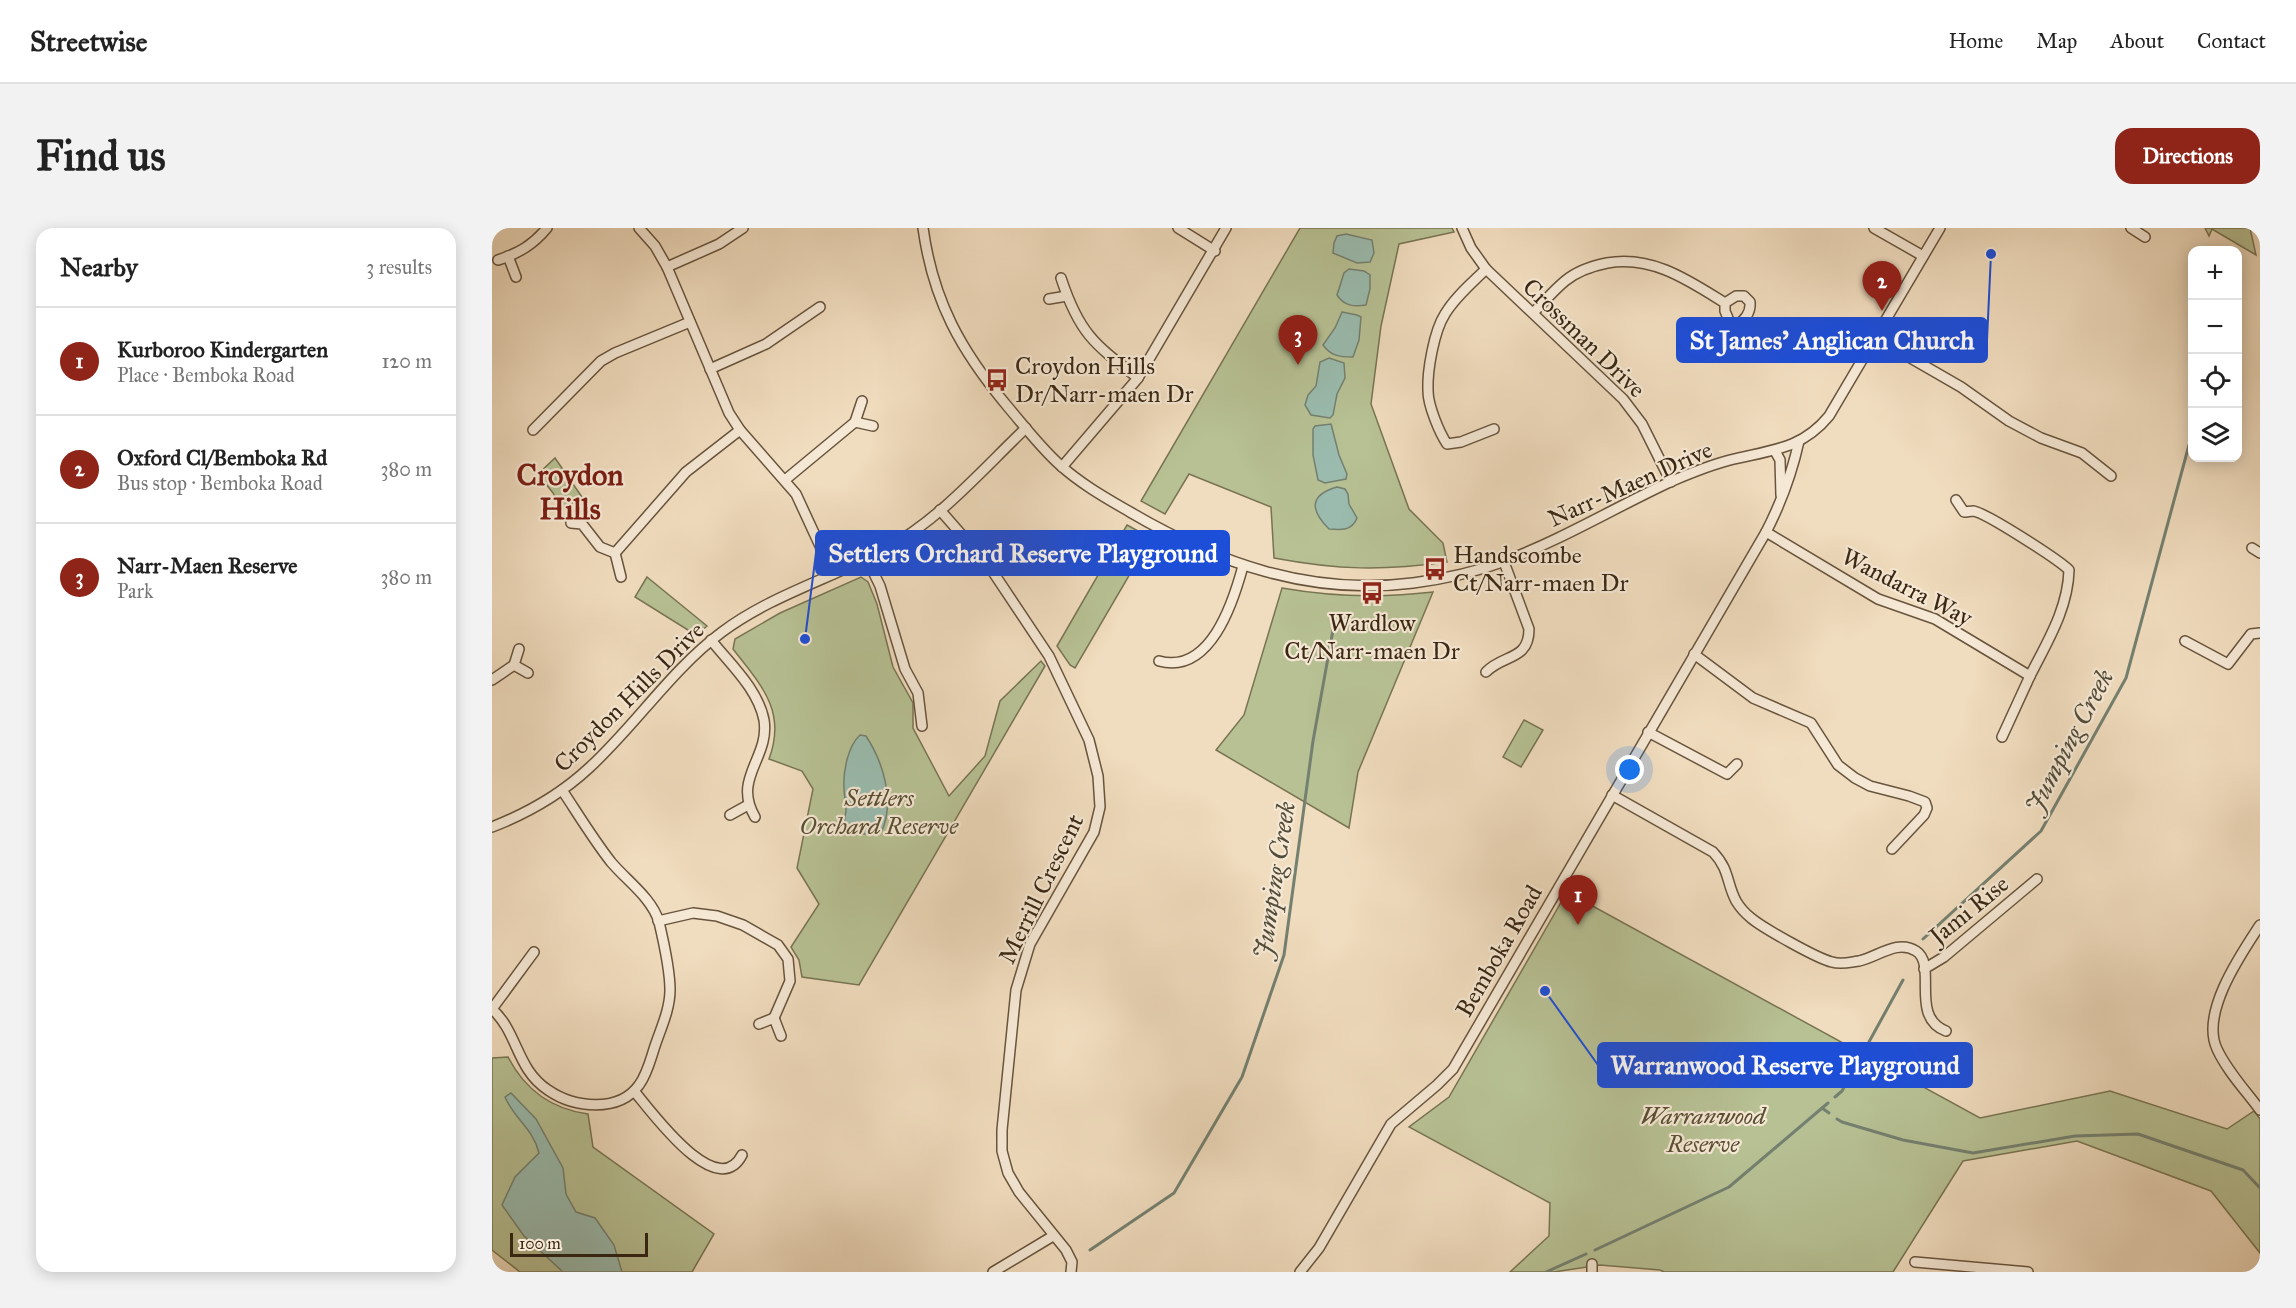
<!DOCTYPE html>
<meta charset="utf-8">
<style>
:root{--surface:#fff;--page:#f2f2f2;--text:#222;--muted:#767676;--line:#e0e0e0;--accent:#8f2418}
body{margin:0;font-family:"IM FELL Great Primer",serif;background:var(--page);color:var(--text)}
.controls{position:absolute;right:18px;top:18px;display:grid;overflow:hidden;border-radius:12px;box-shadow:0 3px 15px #0003}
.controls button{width:54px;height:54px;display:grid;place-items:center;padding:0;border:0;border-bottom:2px solid var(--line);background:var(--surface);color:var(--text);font:30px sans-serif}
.scale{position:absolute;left:18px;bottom:15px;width:138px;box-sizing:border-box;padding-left:6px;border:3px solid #3a2712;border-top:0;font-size:16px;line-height:21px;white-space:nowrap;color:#3a2712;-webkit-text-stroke:4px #f5e8d5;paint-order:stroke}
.you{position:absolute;left:1138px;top:542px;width:21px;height:21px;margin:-15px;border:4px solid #fff;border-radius:50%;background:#1a73e8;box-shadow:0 0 0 9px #1a73e833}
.badge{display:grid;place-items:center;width:39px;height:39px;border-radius:50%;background:var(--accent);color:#fff;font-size:20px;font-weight:700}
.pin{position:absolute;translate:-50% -50px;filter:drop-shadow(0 2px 3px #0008)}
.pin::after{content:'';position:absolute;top:32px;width:21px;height:18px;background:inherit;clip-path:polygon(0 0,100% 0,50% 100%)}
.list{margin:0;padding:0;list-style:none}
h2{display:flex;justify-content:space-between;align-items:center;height:78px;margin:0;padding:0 24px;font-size:26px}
h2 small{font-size:20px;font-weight:400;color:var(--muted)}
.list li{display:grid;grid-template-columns:39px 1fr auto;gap:18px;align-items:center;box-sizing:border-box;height:108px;padding:0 24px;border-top:2px solid var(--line)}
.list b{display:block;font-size:22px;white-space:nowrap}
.list p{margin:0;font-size:20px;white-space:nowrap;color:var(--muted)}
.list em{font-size:20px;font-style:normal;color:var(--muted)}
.icon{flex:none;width:33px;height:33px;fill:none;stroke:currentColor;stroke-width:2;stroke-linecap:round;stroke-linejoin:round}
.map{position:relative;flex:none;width:1768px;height:1044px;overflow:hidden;border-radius:18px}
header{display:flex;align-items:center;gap:36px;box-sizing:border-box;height:84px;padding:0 30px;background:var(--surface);border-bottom:2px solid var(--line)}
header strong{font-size:28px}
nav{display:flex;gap:33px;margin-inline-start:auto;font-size:21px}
.intro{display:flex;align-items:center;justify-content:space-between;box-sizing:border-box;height:144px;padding:0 36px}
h1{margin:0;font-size:42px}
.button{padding:15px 27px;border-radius:18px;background:var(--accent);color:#fff;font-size:21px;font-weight:700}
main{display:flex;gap:36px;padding:0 36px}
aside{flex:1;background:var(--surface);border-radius:18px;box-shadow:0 3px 15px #0003}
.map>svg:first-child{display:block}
</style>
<header>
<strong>Streetwise</strong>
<nav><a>Home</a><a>Map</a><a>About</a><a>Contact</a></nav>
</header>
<div class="intro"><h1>Find us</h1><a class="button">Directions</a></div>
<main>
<aside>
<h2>Nearby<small>3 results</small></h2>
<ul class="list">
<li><span class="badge">1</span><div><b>Kurboroo Kindergarten</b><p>Place · Bemboka Road</p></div><em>120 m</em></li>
<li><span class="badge">2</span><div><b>Oxford Cl/Bemboka Rd</b><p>Bus stop · Bemboka Road</p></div><em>380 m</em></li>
<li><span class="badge">3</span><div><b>Narr-Maen Reserve</b><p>Park</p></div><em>380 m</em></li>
</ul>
</aside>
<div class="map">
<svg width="1768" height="1044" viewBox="0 0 1768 1044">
<rect width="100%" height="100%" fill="#f0dcbe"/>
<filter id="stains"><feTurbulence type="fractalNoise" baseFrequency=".00333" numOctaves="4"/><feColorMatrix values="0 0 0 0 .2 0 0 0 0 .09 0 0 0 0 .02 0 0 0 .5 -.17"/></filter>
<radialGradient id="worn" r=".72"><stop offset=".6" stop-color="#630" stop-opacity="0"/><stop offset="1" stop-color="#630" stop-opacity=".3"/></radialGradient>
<g fill="#b7c194" stroke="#787453" stroke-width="1.5">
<path d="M808 0H960L962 4 907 16 889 98 879 176 917 281 951 315 955 334C890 343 846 342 782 330L779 279 697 246 673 286 649 273Z"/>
<path d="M1713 0H1758L1764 27 1720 1 1717 8Z"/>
<path d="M63 230 90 269 70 281 61 265 46 246Z"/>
<path d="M635 297 659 310 583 440 578 437 565 418Z"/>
<path d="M155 349 215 398 204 407 143 369Z"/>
<path d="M369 349 376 354 385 376 401 439 421 475V500L457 568 493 528 508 473 549 433 553 438 367 757 310 749 307 732 299 719 327 676 305 640 321 561 310 543 277 531C295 483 269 457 241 421L243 411 288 385Z"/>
<path d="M790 360C841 369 889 370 941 364L866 544 857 600 724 522 752 487Z"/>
<path d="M1032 492 1051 502 1029 539 1011 529Z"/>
<path d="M1075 664 1488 890 1618 863 1735 901 1762 883 1768 891V1025L1719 963 1585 913 1471 933 1401 1044H1172L1168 1042 1108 1037 1062 1044H1018L1057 1008 1058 975 917 899 957 869Z"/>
<path d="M16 829C33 862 59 881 96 886L101 919 222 1006 200 1044H28L0 1022V830Z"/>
</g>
<g fill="#9abcaf" stroke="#748070" stroke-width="1.5">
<path d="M854 6 880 12 882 25 878 34 865 35 841 25 842 15 845 8Z"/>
<path d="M857 41 872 43 878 47V61L874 77C862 79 852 78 845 67L852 45Z"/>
<path d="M850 84 865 87 869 89 867 112 861 129C847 129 839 128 831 117L843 100Z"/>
<path d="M837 130 852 135 853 150 845 166 841 187 838 190 819 187 813 177 816 167 824 158 828 134Z"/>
<path d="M839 196 847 227 855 246 854 251 833 255 826 252 821 227V201L823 198Z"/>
<path d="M845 259 853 261 856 266 857 276 865 290C860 303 849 302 837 301 818 282 817 267 845 259Z"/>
<path d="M368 507 374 508C391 534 403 572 390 603 378 607 364 607 352 602 351 595 353 590 354 583 354 576 352 567 352 560 351 543 356 518 368 507Z"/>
<path d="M19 865 44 891 71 940 74 966 84 984 103 990 122 1017 130 1044H71L32 1008 10 977 23 949 47 925C41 900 22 891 13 869Z"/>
</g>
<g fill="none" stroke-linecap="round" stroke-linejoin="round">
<g stroke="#748070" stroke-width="3">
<path d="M1431 711 1549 603 1634 450 1697 217"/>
<path d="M1343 869 1350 863 1411 752"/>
<path d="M1330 880 1337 885"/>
<path d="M1345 891 1350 894 1411 912 1481 925 1583 908 1646 906 1751 942 1768 960"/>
<path d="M598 1022 682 965 750 849 792 727 821 513 841 402"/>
<path d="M1103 1022 1237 959 1336 875"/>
<path d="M1054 1044 1094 1026"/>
</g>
<g stroke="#68543d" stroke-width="12">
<g id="street">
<path d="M147 0 163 18 175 39 237 185 248 202 304 266 341 346"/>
<path d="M431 0C441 73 469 123 516 179 533 199 549 220 568 237 589 256 614 270 638 284 725 335 818 368 921 355 952 351 984 344 1013 333 1071 311 1124 279 1180 253 1199 245 1218 237 1238 232 1278 222 1309 222 1337 188L1448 0"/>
<path d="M686 0 723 23"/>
<path d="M970 0 979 20 994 41 1131 171 1150 196 1179 254"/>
<path d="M1382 0 1431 28"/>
<path d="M1639 0 1653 9"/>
<path d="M16 28 24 49"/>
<path d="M6 32C27 25 41 17 55 0"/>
<path d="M175 39 227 16 251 0"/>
<path d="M994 41C980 55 963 69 953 86 942 103 935 143 936 163 936 177 947 204 955 216L969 214 1002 201"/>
<path d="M569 50C587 105 602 116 646 150"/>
<path d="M557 71 575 68"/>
<path d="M1041 85C1051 75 1062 62 1073 53 1085 43 1100 38 1115 35 1160 27 1196 52 1233 75L1244 68H1252L1258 74C1259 84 1253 93 1244 97L1238 95 1233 83V75"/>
<path d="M1384 110 1469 159 1517 193 1549 210 1590 225 1619 248"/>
<path d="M218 141 274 116 328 79"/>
<path d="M370 173 363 194 381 198"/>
<path d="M41 202 109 133 123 125 198 94"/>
<path d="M1283 223 1288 232 1289 267"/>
<path d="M570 239 646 150 734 0"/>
<path d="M293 252 363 194"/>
<path d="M448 282 497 338 557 428 597 512 606 548 608 579 602 604 538 716 524 762 510 902V923L516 945 527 964 574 1022 580 1034 579 1044"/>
<path d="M79 295 90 296 108 319 123 325 194 244 248 202"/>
<path d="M1274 304 1386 371 1443 391 1538 448C1555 414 1576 381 1577 342 1567 332 1493 284 1481 283 1478 283 1475 284 1472 284L1464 272"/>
<path d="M1760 320 1768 325"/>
<path d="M123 325 129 349"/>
<path d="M375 331 388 358 413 441 426 465 430 498"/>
<path d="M219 412C238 436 266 461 272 492 278 530 240 550 263 589"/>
<path d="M1693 413 1736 436 1759 406 1768 405"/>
<path d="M27 421 22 437 36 445"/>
<path d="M1202 426 1261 470 1319 495 1346 537 1363 550 1378 558 1417 568 1433 574 1435 580 1432 587 1400 621"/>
<path d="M667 433C718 447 741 375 751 338"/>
<path d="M994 444C1011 426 1037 433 1037 401L1012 334"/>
<path d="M0 452 22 437"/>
<path d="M1156 504 1235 546 1245 536"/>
<path d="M1510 509 1538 448"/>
<path d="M1120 567 1221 624C1238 642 1234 654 1244 673 1247 678 1254 686 1259 690 1271 700 1326 731 1340 734 1349 737 1359 734 1367 733 1386 729 1405 711 1424 723 1446 737 1417 789 1454 803"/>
<path d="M238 587 256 577"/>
<path d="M0 599C36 585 69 566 97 540 144 497 179 442 230 404 281 366 342 350 397 319 449 290 490 242 534 200"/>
<path d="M166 693 201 685 225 688 251 697 286 717 296 731 298 753 282 790"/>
<path d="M1768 697C1749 726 1708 785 1725 821 1735 843 1754 863 1768 882"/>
<path d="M1432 741 1452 729 1545 651"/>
<path d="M0 781C26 804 24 841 56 862 82 880 127 885 147 857 156 845 159 829 164 815 170 798 178 780 178 762 178 745 171 711 167 694 160 670 135 653 119 634 101 611 86 586 70 562"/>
<path d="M0 781 42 724"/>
<path d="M267 796 282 790 289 808"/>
<path d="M142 863C159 883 225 975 250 927"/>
<path d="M1423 1034 1536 1044"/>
<path d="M1100 1036V1044"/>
<path d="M501 1044 561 1008"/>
<path d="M808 1044 827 1020 899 896 945 857 961 841 1274 304C1289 275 1300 245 1307 213"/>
</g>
</g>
<use href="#street" stroke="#f5e8d5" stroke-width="9"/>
</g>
<defs>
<g id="bus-bare" transform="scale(1.8)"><path d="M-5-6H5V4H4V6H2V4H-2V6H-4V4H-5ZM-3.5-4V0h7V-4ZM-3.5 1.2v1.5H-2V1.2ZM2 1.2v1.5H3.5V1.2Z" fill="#8f2418" stroke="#f5e8d5" stroke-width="2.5" paint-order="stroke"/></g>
</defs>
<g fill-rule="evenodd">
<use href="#bus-bare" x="505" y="152"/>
<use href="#bus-bare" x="943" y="341"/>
<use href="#bus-bare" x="880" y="365"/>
</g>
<g text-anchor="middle" stroke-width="4.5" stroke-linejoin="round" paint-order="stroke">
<g font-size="24" fill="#3a2712" stroke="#f5e8d5">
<text transform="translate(1092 110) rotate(44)" y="8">Crossman Drive</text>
<text transform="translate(1138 256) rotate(-24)" y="8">Narr-Maen Drive</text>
<text transform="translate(1415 359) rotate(27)" y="8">Wandarra Way</text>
<text transform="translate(137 469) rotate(-45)" y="8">Croydon Hills Drive</text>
<text transform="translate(549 661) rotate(-64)" y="8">Merrill Crescent</text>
<text transform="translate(1477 682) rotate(-39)" y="8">Jami Rise</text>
<text transform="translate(1007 723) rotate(-60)" y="8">Bemboka Road</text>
</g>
<g font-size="24" fill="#3a2712" stroke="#f5e8d5" text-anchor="start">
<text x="523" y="146">Croydon Hills<tspan x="523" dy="28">Dr/Narr-maen Dr</tspan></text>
<text x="961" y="335">Handscombe<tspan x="961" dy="28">Ct/Narr-maen Dr</tspan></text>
<text x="880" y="403" text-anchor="middle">Wardlow<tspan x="880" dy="28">Ct/Narr-maen Dr</tspan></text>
</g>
<g font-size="24" font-style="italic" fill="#594e32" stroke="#f5e8d5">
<text x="387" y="578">Settlers<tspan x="387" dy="28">Orchard Reserve</tspan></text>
<text x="1211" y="896">Warranwood<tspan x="1211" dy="28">Reserve</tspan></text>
</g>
<g font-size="26" font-style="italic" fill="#524c39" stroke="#f5e8d5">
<text transform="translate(1577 513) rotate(-62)" y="9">Jumping Creek</text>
<text transform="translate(782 652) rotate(-81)" y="9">Jumping Creek</text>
</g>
<g font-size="30" font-weight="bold" fill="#7a1f14" stroke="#f5e8d5">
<text x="78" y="257">Croydon<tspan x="78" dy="34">Hills</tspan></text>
</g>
</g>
<path fill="none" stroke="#1d4ed8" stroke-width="2" d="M1499 26L1495 112M313 411L324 325M1053 763L1106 837"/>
<g fill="#1d4ed8" stroke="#f5e8d5" stroke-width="2">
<circle cx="1499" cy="26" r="6"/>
<circle cx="313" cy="411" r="6"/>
<circle cx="1053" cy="763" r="6"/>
</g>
<g fill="#1d4ed8" stroke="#1d4ed8" stroke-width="2">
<rect x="1185" y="90" width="310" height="44" rx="6"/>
<rect x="324" y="303" width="413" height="44" rx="6"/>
<rect x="1106" y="815" width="374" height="44" rx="6"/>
</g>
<g font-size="26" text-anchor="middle" font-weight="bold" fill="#fff">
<text x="1340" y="121">St James' Anglican Church</text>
<text x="531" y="334">Settlers Orchard Reserve Playground</text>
<text x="1293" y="846">Warranwood Reserve Playground</text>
</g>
<rect width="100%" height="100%" filter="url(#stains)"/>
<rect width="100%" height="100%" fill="url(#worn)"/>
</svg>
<div class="controls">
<button>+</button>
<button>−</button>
<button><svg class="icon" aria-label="locate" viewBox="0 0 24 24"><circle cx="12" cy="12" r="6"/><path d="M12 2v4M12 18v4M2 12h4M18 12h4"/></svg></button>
<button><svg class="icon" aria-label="layers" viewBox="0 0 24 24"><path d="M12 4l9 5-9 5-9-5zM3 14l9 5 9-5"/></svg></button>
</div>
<div class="scale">100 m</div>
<div class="you"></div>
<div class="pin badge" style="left:1086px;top:697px">1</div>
<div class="pin badge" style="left:1390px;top:83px">2</div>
<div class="pin badge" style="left:806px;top:137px">3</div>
</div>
</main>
